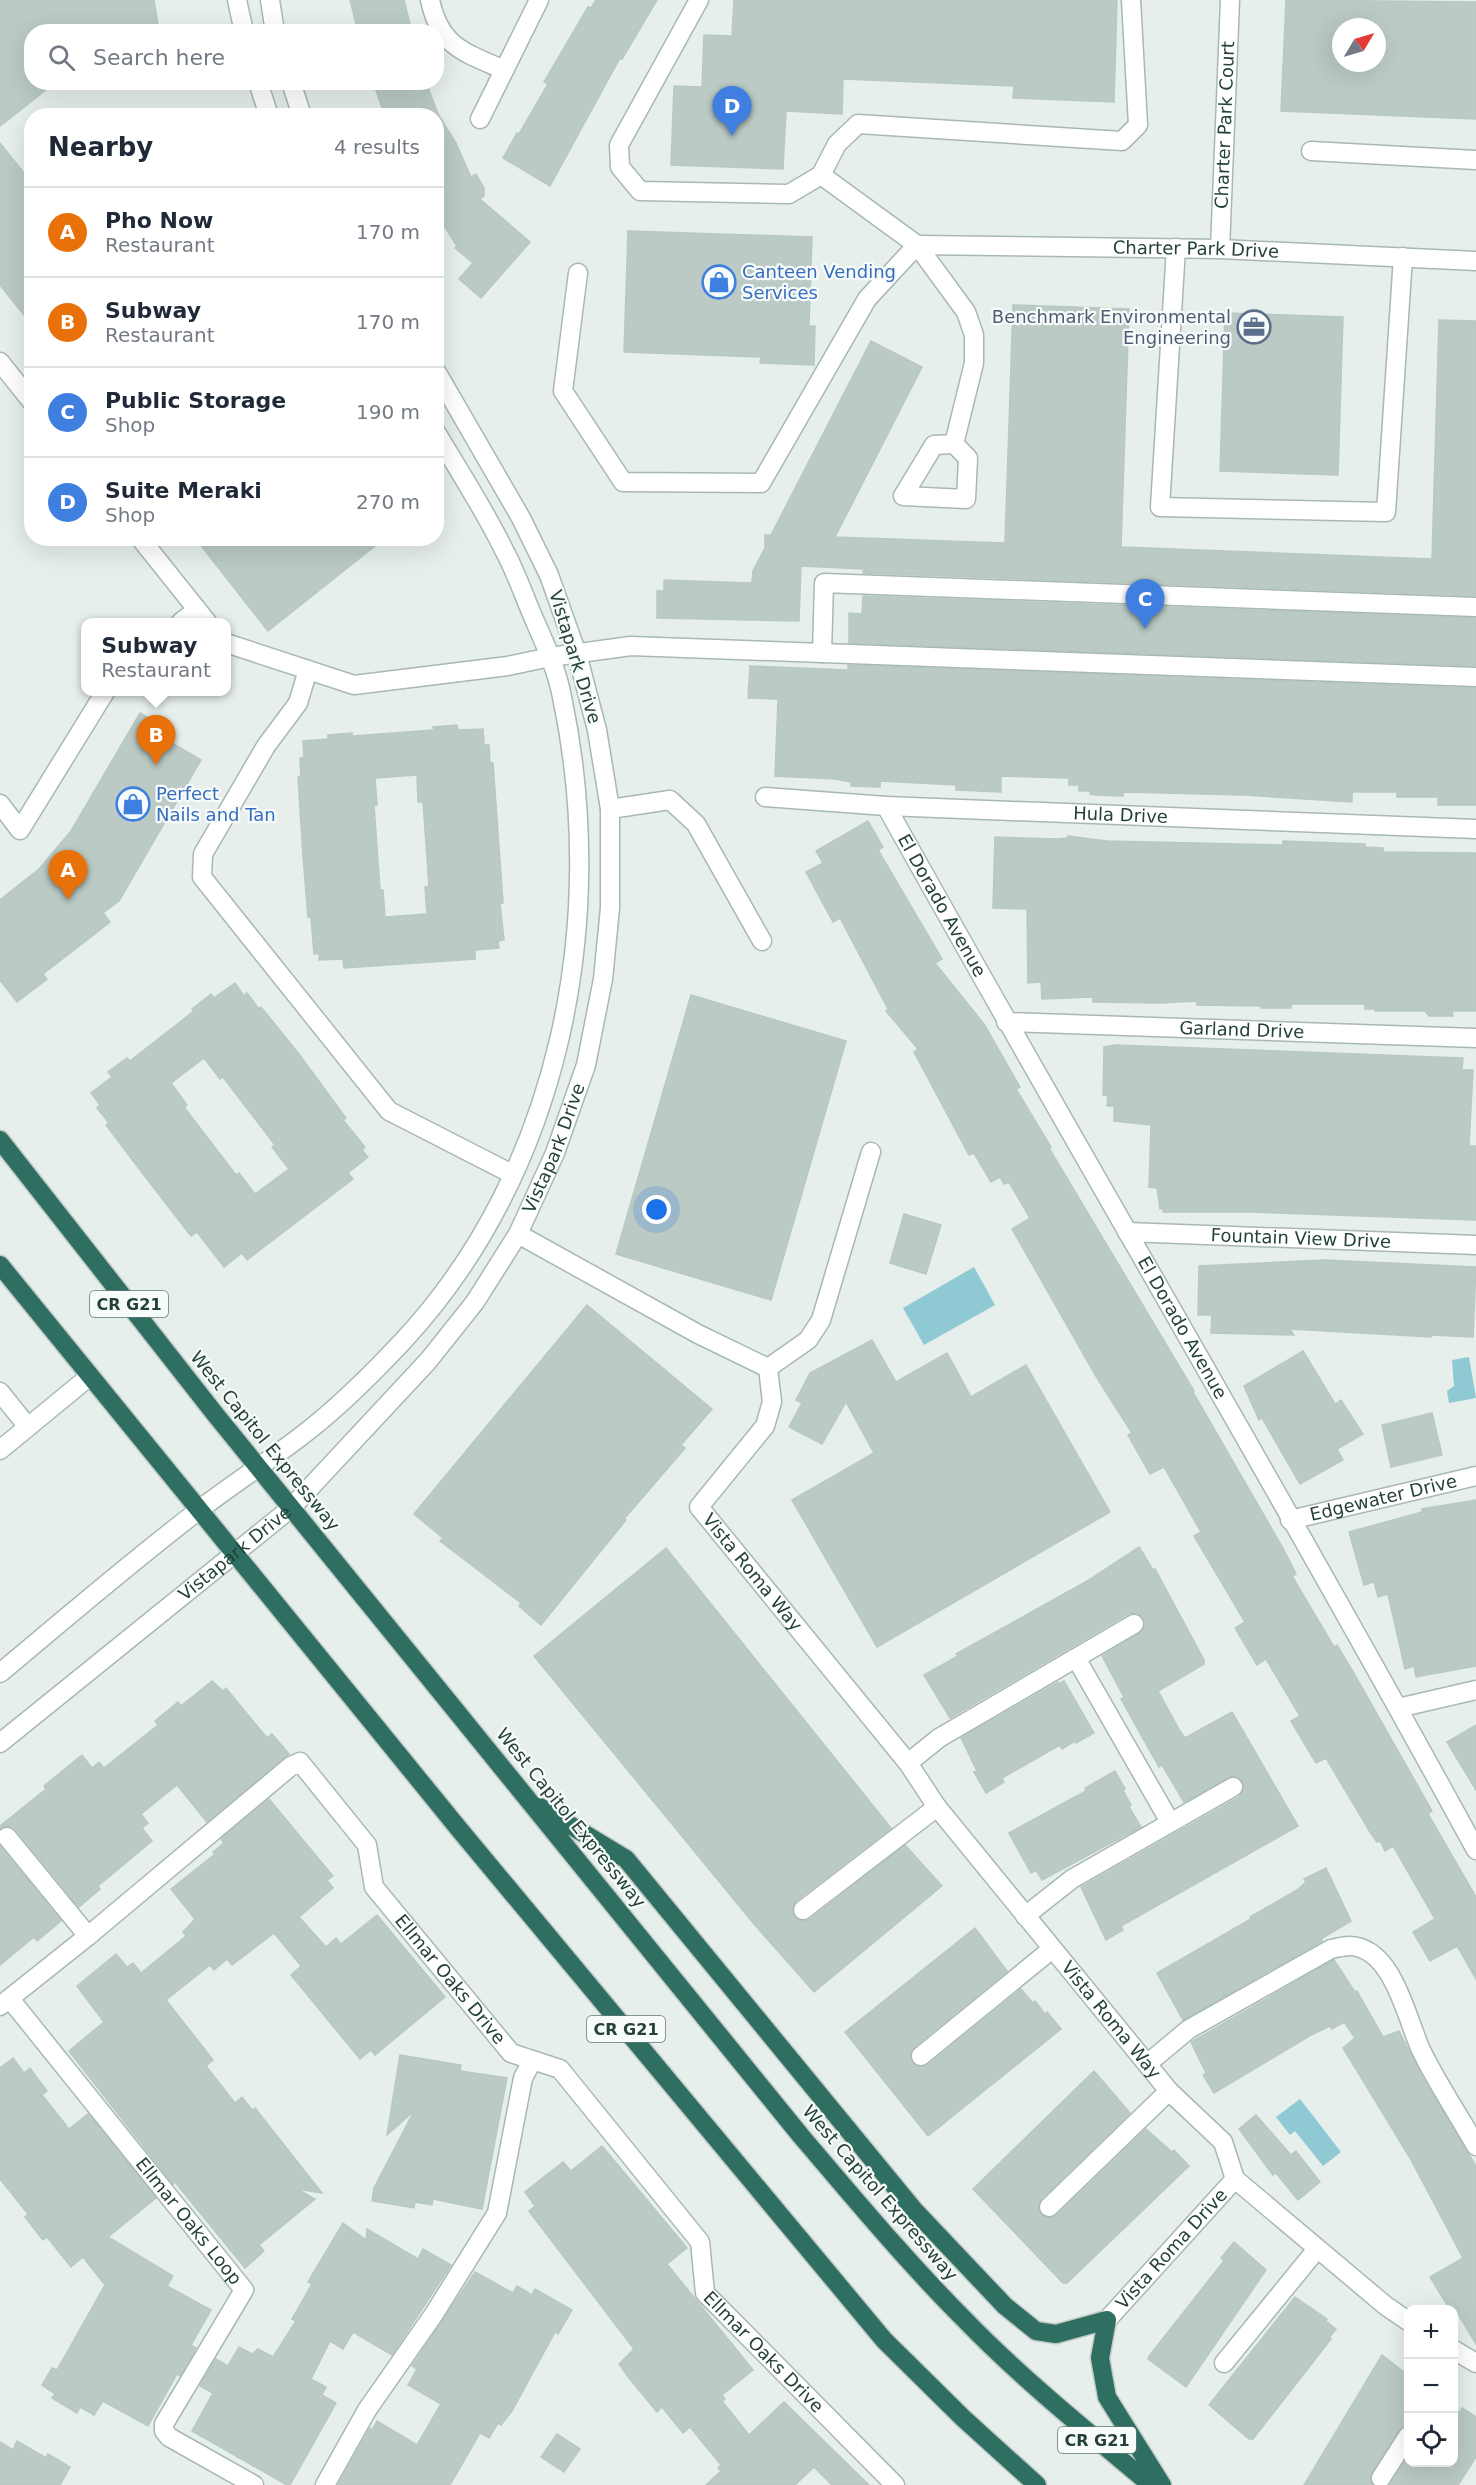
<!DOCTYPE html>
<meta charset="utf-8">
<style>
:root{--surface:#fff;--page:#f2f2f3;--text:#1f2937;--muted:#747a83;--line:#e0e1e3;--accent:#1a73e8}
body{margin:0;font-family:"DejaVu Sans",sans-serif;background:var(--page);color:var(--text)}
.controls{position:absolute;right:18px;bottom:18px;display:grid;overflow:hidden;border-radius:12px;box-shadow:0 6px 24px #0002}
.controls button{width:54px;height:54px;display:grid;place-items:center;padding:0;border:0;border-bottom:2px solid var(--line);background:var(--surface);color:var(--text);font:30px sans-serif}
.compass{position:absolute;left:1332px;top:18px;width:54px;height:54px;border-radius:50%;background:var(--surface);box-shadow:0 6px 24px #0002;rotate:52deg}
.you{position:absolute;left:657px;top:1210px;width:21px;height:21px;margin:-15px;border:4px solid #fff;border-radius:50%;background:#1a73e8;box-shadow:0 0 0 9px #1a73e833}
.badge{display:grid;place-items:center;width:39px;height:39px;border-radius:50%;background:var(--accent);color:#fff;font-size:20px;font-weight:700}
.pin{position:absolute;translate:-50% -50px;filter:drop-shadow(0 2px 3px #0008)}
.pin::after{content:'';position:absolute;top:32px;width:21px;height:18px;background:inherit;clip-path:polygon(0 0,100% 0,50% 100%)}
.popup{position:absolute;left:81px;top:618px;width:150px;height:78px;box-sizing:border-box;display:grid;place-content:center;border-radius:12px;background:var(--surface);filter:drop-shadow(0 2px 4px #0005);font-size:20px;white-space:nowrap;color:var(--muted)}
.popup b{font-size:22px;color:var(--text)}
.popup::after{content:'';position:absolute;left:50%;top:100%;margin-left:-12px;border:12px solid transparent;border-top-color:var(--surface)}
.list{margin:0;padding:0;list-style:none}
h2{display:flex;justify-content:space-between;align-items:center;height:78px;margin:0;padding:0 24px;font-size:26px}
h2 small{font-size:20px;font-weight:400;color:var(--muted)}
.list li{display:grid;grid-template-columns:39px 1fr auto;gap:18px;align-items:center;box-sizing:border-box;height:90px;padding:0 24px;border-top:2px solid var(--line)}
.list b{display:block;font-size:22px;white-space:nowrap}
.list p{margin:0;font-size:20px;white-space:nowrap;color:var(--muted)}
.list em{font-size:20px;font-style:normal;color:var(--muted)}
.icon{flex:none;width:33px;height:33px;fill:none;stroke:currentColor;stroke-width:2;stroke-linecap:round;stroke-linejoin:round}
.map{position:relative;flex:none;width:1476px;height:2485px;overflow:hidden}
.search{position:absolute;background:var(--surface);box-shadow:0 6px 24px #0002;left:24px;top:24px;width:420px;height:66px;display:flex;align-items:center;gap:15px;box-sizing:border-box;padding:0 21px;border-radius:24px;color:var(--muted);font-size:22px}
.panel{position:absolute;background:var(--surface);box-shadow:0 6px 24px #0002;left:24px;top:108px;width:420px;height:438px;border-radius:24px}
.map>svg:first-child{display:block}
</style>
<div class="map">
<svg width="1476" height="2485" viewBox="0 0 1476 2485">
<rect width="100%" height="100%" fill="#e6efeb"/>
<g fill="#8ec9d4">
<path d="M974 1267 995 1305 924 1345 903 1308Z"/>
<path d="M1469 1357 1476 1398 1449 1403 1447 1391 1454 1386 1452 1360Z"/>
<path d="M1300 2099 1341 2152 1323 2166 1295 2131 1290 2135 1276 2117Z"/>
</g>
<g fill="#bbcac4" stroke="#b8c9c2" stroke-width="1.5" fill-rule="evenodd">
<path d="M0 0H154L158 25 121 32H32V82H56L0 126Z"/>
<path d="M350 0H404L412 32H358Z"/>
<path d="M596 0H657L622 59 620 58 550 186 503 158 517 133 519 134 548 84 544 82 588 7 591 8Z"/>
<path d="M734 0H1117L1114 102 1013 98 1014 86 843 79 842 114 786 111 783 169 671 165 674 86 702 87 704 35 732 36Z"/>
<path d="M1286 0 1476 2V119L1281 111ZM1341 27H1377V63H1341Z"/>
<path d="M373 82H426L438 114 456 143 471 177 476 174 484 188V196L480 199 530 242 481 298 459 279 473 263 455 248 457 246 436 213V116H385Z"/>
<path d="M0 143 32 183V325L0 285Z"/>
<path d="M628 231 812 237 809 326H815L814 365 760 363 761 357 624 352Z"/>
<path d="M1013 305 1129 309 1121 547 1432 559 1439 320 1476 321V596L863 573 864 569 801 566 799 621 657 618V591H664V580L752 583 753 571 765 548V535H771L871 341 922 367 835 537 1005 543Z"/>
<path d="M1225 313 1343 317 1338 475 1220 471Z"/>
<path d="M195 538H385L268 631Z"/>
<path d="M863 596 1476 618V666L849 643V613L862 614Z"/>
<path d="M848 665 1476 688V805H1438V797H1397V792H1352V802L1244 795 1123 792V796L1095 795 1090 794V791H1079V785H1069V778L1001 776V792L956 790V785L880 781V787L851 786V782L835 779 775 776 778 699 748 698 750 666 848 670Z"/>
<path d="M140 713 167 729 162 737 201 760 119 901 103 913 110 922 43 974 47 979 17 1002 0 980V900L39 869 71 831Z"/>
<path d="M457 725 458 730 483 729 484 745H489L490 763H493L503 903H500L504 940 498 941 499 948 475 950V959L372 966 344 968 343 959 319 960V953L314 954 311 917H308L303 856 298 777 301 776 300 758H304L303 741 328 739V735L352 733V736L434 730 433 727ZM417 775 418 802H423L429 886 425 887 427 914 385 917 383 890H380L374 805H377L375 778Z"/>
<path d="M868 821 883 847 878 850 942 959 935 963 984 1024 1020 1087 1016 1089 1051 1147 1049 1148 1194 1391 1193 1392 1284 1550 1296 1574 1292 1576 1334 1647 1337 1645 1352 1670 1432 1811 1428 1814 1476 1897V1979L1457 1946 1430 1961 1413 1932 1435 1919 1393 1846 1385 1851 1380 1841 1377 1842 1370 1832 1326 1758 1316 1763 1291 1721 1300 1716 1266 1659 1257 1665 1235 1628 1245 1622 1194 1536 1201 1532 1164 1467 1150 1474 1128 1435 1132 1433 1097 1378 1012 1229 1030 1218 1009 1182 1004 1184 1000 1177 991 1182 974 1153 969 1155 914 1052 918 1049 886 1011 888 1009 840 918 833 922 806 872 823 863 816 851Z"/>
<path d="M1068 836 1107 841 1283 845V841L1311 842 1365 844V847L1383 848V852L1476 853V1011H1452L1453 1016H1429L1425 1011H1375V1009H1365V1004H1291V1008H1261V1006L1197 1005V1001L1160 1003 1093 1002V997L1042 999 1041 982 1028 983 1027 909 993 908 995 837 1056 839 1068 838Z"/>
<path d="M235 983 244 996 247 993 259 1009 261 1007 299 1054 346 1118 343 1120 365 1147 362 1150 368 1157 348 1173 353 1179 247 1260 242 1253 224 1267 197 1232 191 1236 140 1170 106 1125 109 1123 97 1108 100 1105 91 1093 112 1077 108 1072 127 1058 130 1061 194 1011 192 1009 211 994 214 998ZM204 1058 220 1079 223 1077 275 1145 272 1147 289 1169 255 1194 239 1173 236 1175 184 1107 187 1105 171 1083Z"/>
<path d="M691 995 846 1041 771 1300 616 1254Z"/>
<path d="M1116 1045 1463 1058 1462 1070H1473L1469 1146H1476V1220L1252 1212H1163L1164 1209H1160L1157 1188 1149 1187 1151 1125 1114 1121V1106H1107L1108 1096 1103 1095 1104 1047Z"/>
<path d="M904 1214 941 1225 926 1274 890 1263Z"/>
<path d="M1325 1260 1476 1267 1473 1337 1430 1335 1431 1337 1290 1329 1294 1335 1211 1333 1212 1315H1198L1199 1266Z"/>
<path d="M587 1305 712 1409 681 1445 685 1448 624 1519 626 1520 541 1625 519 1606 521 1603 440 1541 443 1538 414 1514Z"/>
<path d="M872 1340 896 1382 947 1353 971 1397 1026 1365 1110 1512 877 1647 792 1500 874 1453 846 1402 822 1444 789 1427 802 1403 796 1400 810 1373Z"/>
<path d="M1303 1351 1335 1404 1341 1400 1363 1434 1337 1449 1343 1460 1300 1484 1262 1418 1259 1420 1244 1386Z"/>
<path d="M1432 1413 1442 1455 1391 1467 1382 1425Z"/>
<path d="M1476 1500V1666L1416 1677 1414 1666 1405 1669 1388 1594 1378 1597 1374 1582 1364 1585 1349 1532 1422 1512V1509Z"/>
<path d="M1139 1547 1153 1570 1155 1569 1204 1660V1664L1158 1691 1180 1731 1185 1738 1232 1712 1298 1826 1121 1926 1123 1930 1106 1940 1081 1887 1239 1797 1244 1788 1239 1778 1232 1776 1184 1802 1162 1765 1159 1767 1121 1699 1124 1697 1102 1656 1140 1633 1145 1625 1143 1618 1135 1613 1128 1614 950 1718 924 1675 958 1656 956 1654 1089 1580Z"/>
<path d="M666 1548 891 1828 796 1901 792 1911 794 1917 804 1921 810 1919 905 1845 942 1886 814 1992 754 1924 534 1656Z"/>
<path d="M212 1681 223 1691 226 1688 267 1738 272 1734 289 1754 207 1822 177 1785 141 1814 148 1823 142 1828 152 1841 98 1886 100 1889 79 1907 16 1830 10 1826 0 1828V1826L46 1789 44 1786 82 1755 92 1768 99 1762 104 1768 158 1725 155 1721 178 1702 181 1706Z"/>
<path d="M1064 1681 1094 1733 1076 1743 1075 1741 1062 1749 1060 1745 1002 1778 1004 1782 986 1793 974 1772 977 1771 961 1738 1058 1682 1059 1684Z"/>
<path d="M1476 1725V1790L1447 1742Z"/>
<path d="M1115 1771 1125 1789 1123 1790 1131 1805 1129 1807 1141 1827 1042 1880 1036 1870 1031 1873 1009 1833 1086 1791 1085 1788Z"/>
<path d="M269 1799 333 1876 327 1880 333 1888 299 1917 326 1947 336 1938 341 1944 377 1915 445 1997 375 2055 371 2050 360 2059 291 1975 301 1966 274 1933 232 1965 227 1959 214 1970 210 1965 166 2000 213 2060 206 2066 235 2103 242 2097 252 2110 255 2108 322 2193 297 2189 315 2199 259 2245 264 2251 245 2268 175 2182 173 2184 69 2051 104 2022 77 1986 116 1954 127 1967 133 1963 141 1973 186 1936 183 1932 195 1919 171 1889 215 1854 213 1852 224 1843 221 1839Z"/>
<path d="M0 1846 61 1921 37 1941 34 1937 0 1965Z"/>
<path d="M1326 1868 1351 1921 1321 1939 1322 1941 1183 2020 1157 1973 1251 1919 1250 1917 1297 1890 1306 1882 1304 1879Z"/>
<path d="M975 1928 1007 1971 914 2047 910 2057 913 2064 922 2067 928 2065 1021 1989 1033 2003 1035 2001 1045 2014 1047 2012 1061 2029 928 2136 845 2032Z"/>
<path d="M1334 1960 1355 1992 1357 1991 1383 2037 1399 2031 1424 2080 1476 2166V2344L1455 2309 1450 2310 1430 2277 1463 2258 1410 2158 1343 2048 1355 2038 1344 2022 1332 2029 1330 2026 1311 2035 1214 2093 1203 2075 1206 2073 1191 2042Z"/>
<path d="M400 2055 461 2065 460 2071 507 2078 482 2209 433 2199 432 2205 415 2202 414 2208 372 2201 374 2188 414 2111 387 2135Z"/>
<path d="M13 2058 24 2073 30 2068 47 2091 42 2095 69 2129 88 2114 156 2198 108 2237 173 2276 167 2286 211 2310 191 2345 196 2348 180 2376 177 2374 148 2426 103 2401 94 2415 80 2407 77 2413 52 2398 55 2394 42 2385 52 2368 57 2370 105 2285 83 2257 71 2267 47 2237 43 2240 25 2217 28 2214 0 2179V2068Z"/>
<path d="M1094 2071 1130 2113 1041 2199 1038 2209 1041 2215 1051 2218 1057 2215 1146 2129 1172 2152 1174 2150 1189 2166 1067 2283H1063L973 2189Z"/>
<path d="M1256 2115 1291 2155 1296 2151 1320 2182 1298 2200 1276 2173 1273 2175 1239 2129Z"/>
<path d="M602 2146 687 2248 667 2264 753 2370 722 2395 725 2399 722 2401 749 2435 784 2402 869 2485H832L814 2467 795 2485H706L721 2471 718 2468 721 2465 690 2427 683 2433 662 2407 657 2412 629 2378 619 2364 634 2349 529 2211 535 2206 525 2192 563 2162 571 2171Z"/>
<path d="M343 2223 366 2240 367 2229 418 2259 423 2249 451 2265 392 2355 353 2332 343 2349 330 2341 311 2379 326 2387 322 2395 336 2403 290 2485H287L192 2431 213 2393 200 2386 216 2359 228 2366 239 2347 252 2354 258 2349 273 2357 296 2321 292 2319 312 2284 308 2282Z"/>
<path d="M1234 2242 1266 2270 1186 2387 1148 2359 1149 2356 1224 2261 1221 2258Z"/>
<path d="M475 2272 513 2293 517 2286 532 2295 535 2289 572 2310 558 2334 555 2332 512 2411 501 2425 498 2423 489 2438 480 2433 450 2485H338L370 2428 372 2430 377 2421 417 2445 441 2404 408 2385 417 2369 412 2366Z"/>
<path d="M1295 2297 1327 2319 1326 2321 1336 2329 1329 2338 1331 2339 1253 2439H1249L1209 2405Z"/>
<path d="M1382 2355 1408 2375V2425L1399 2430 1372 2472 1370 2478 1373 2485H1304Z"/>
<path d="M1462 2408 1476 2417V2457L1458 2485H1390L1408 2456V2463H1454V2420Z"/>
<path d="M557 2434 580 2449 564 2472 541 2457Z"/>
<path d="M17 2441 46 2458 48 2454 70 2467 60 2485H0V2442L13 2450Z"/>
</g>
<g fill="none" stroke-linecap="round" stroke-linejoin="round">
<g stroke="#a8b8b2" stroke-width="21">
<g id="minor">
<path d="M237 0 244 32"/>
<path d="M270 0 275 32"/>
<path d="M430 0C440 47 464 52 504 70"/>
<path d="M699 0 619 145 620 167 640 191 789 194 821 175 837 144 858 124 1122 141 1138 125 1131 0"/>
<path d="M258 82 269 116"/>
<path d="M291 82 302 116"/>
<path d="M480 119 539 0"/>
<path d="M1311 151 1476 160"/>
<path d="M821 175 917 245 966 312 974 335V363L954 444 968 458 966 499 903 496 934 445 954 444"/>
<path id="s1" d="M917 245 1220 249 1476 261"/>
<path d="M1176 248 1160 507 1386 512 1403 257"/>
<path id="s2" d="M1220 249 1230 0"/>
<path d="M578 273 563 391 623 482 761 483 867 299 917 245"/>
<path d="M0 362 32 402"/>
<path d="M140 538 207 622"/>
<path d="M181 622 197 610"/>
<path d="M226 643 354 685 508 666 550 657 631 646 1476 677"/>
<path d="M822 653 824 583 1476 607"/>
<path d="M308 670 298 703 266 746 203 854 202 877 389 1111 512 1174"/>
<path id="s3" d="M765 797 886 806 1476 829"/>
<path d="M0 804 20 830 105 692"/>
<path id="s4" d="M886 806C1081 1156 1285 1500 1476 1850"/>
<path d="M610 809 670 800 696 824 762 941"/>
<path id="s5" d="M1006 1022 1476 1038"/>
<path id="s6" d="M871 1152 821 1320 808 1340 768 1368 772 1402 765 1426 699 1507 908 1763 937 1807 1169 2091 1223 2142 1235 2179 1386 2306 1408 2321"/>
<path id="s7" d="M1127 1232 1476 1245"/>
<path d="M518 1234 698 1334 768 1368"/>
<path d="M0 1392 28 1427"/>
<path d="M0 1450 90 1376"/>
<path id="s8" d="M1290 1520 1476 1476"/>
<path d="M1076 1658 1170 1822"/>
<path d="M0 1673C66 1618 131 1562 199 1510 235 1482 274 1458 309 1430 342 1404 374 1372 403 1341 561 1171 609 920 562 697 557 670 545 644 534 619 524 596 516 572 504 550 484 509 459 471 436 432"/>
<path d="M1398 1708 1476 1690"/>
<path id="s9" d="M0 1743 291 1508 428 1361 475 1302 518 1234 555 1153 586 1065 603 979 610 908V809L597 730 577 654 549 575 521 518 436 371"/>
<path d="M908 1763 939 1738 1134 1624"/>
<path d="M7 1837 88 1936"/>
<path d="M803 1910 937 1807"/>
<path d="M1025 1916 1072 1879 1233 1787"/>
<path id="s10" d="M10 1999 244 2290 164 2424V2431L169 2437 254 2485"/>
<path id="s11" d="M0 2006 88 1936 291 1766 300 1762 367 1845 374 1887 511 2053 560 2069 700 2242 705 2293 895 2485"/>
<path d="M921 2056 1052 1949"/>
<path d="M1147 2064 1189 2029 1331 1949C1337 1948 1343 1946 1349 1946 1393 1946 1407 2020 1421 2050 1437 2083 1458 2114 1476 2146"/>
<path d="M1049 2207 1169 2091"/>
<path id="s12" d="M1107 2320 1235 2179"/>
<path d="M1454 2350 1476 2363"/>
<path d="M1224 2363 1317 2249"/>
<path d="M1381 2478 1408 2436"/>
<path d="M325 2485 367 2410 434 2314 497 2213 523 2078 532 2061"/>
</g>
</g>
<g stroke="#c2cac8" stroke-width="21">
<g id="highway">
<path d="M0 1140 215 1414 801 2136C854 2198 906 2261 964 2319 1022 2379 1087 2431 1151 2485"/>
<path d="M0 1265 459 1829 884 2340 963 2418 1037 2485"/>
<path d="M540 1807 626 1859 914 2210 1005 2306 1036 2331 1056 2334 1107 2320 1100 2358 1107 2397 1162 2485"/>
</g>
</g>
<use href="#minor" stroke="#fff" stroke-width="18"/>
<use href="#highway" stroke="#2f6f62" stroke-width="18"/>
</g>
<defs>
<g id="shop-ring" transform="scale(1.725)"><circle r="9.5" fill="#f7fbf9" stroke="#3f7fe0" stroke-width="1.5"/><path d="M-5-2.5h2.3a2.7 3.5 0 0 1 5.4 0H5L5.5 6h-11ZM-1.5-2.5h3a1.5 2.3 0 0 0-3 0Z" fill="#3f7fe0"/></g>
<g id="office-ring" transform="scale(1.725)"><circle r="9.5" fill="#f7fbf9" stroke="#5c6f8a" stroke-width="1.5"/><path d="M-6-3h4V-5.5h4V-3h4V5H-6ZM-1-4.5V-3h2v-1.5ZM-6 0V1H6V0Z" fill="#5c6f8a"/></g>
</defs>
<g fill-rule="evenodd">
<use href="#shop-ring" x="719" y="282"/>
<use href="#office-ring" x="1254" y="327"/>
<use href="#shop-ring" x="133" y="804"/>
</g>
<g text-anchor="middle" stroke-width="4.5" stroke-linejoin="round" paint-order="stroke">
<g fill="#f7fbf9" stroke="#637a73" stroke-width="1.5">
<rect x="90" y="1291" width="78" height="26" rx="4.5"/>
<rect x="587" y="2016" width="78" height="26" rx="4.5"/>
<rect x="1058" y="2427" width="78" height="26" rx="4.5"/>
</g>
<g font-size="16" font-weight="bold" fill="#24423a">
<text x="129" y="1310">CR G21</text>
<text x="626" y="2035">CR G21</text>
<text x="1097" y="2446">CR G21</text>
</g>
<g font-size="18" fill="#24423a" stroke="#f7fbf9">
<text dy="6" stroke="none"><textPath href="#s2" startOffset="124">Charter Park Court</textPath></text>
<text dy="6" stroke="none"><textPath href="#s1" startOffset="279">Charter Park Drive</textPath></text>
<text transform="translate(575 657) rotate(73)" y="6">Vistapark Drive</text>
<text dy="6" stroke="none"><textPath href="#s3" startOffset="356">Hula Drive</textPath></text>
<text dy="6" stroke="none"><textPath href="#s4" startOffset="114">El Dorado Avenue</textPath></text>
<text dy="6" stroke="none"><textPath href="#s5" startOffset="236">Garland Drive</textPath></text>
<text dy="6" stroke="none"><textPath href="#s9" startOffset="824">Vistapark Drive</textPath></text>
<text dy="6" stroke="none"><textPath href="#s7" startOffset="174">Fountain View Drive</textPath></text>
<text dy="6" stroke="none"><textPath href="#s4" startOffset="600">El Dorado Avenue</textPath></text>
<text transform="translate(265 1441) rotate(51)" y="6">West Capitol Expressway</text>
<text dy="6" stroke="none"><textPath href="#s8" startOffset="96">Edgewater Drive</textPath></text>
<text dy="6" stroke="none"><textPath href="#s9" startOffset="302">Vistapark Drive</textPath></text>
<text dy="6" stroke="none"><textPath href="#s6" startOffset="496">Vista Roma Way</textPath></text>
<text transform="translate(571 1818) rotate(51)" y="6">West Capitol Expressway</text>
<text dy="6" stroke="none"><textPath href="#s11" startOffset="656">Ellmar Oaks Drive</textPath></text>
<text dy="6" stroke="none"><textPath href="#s6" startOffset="1070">Vista Roma Way</textPath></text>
<text transform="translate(880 2193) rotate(49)" y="6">West Capitol Expressway</text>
<text dy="6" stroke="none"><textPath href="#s10" startOffset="285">Ellmar Oaks Loop</textPath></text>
<text dy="6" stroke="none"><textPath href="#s12" startOffset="96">Vista Roma Drive</textPath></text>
<text dy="6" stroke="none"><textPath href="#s11" startOffset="1160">Ellmar Oaks Drive</textPath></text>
</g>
<g font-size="18" fill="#366cbe" stroke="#f7fbf9" text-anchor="start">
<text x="742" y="278">Canteen Vending<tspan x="742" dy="21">Services</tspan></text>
<text x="156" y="800">Perfect<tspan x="156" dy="21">Nails and Tan</tspan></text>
</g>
<g font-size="18" fill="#4e5e75" stroke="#f7fbf9" text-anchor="end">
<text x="1231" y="323">Benchmark Environmental<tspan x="1231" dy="21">Engineering</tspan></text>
</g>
</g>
</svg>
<div class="controls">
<button>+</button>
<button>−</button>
<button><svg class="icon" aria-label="locate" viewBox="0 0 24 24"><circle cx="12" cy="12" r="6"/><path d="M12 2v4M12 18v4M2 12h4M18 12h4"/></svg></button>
</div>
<svg class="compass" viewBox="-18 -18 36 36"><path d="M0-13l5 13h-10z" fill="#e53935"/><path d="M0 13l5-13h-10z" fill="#747a83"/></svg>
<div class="you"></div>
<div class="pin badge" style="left:68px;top:900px;background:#e8710a">A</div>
<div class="pin badge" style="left:156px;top:765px;background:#e8710a">B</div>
<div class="popup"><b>Subway</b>Restaurant</div>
<div class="pin badge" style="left:1145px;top:629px;background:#3f7fe0">C</div>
<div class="pin badge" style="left:732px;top:136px;background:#3f7fe0">D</div>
<div class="search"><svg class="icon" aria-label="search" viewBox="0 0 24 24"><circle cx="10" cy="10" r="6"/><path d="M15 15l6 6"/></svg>Search here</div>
<section class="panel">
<h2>Nearby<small>4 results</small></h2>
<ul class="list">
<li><span class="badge" style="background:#e8710a">A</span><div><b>Pho Now</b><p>Restaurant</p></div><em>170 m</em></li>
<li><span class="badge" style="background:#e8710a">B</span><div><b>Subway</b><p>Restaurant</p></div><em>170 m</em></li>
<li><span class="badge" style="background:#3f7fe0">C</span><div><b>Public Storage</b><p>Shop</p></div><em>190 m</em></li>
<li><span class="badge" style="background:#3f7fe0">D</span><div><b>Suite Meraki</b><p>Shop</p></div><em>270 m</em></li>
</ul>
</section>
</div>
